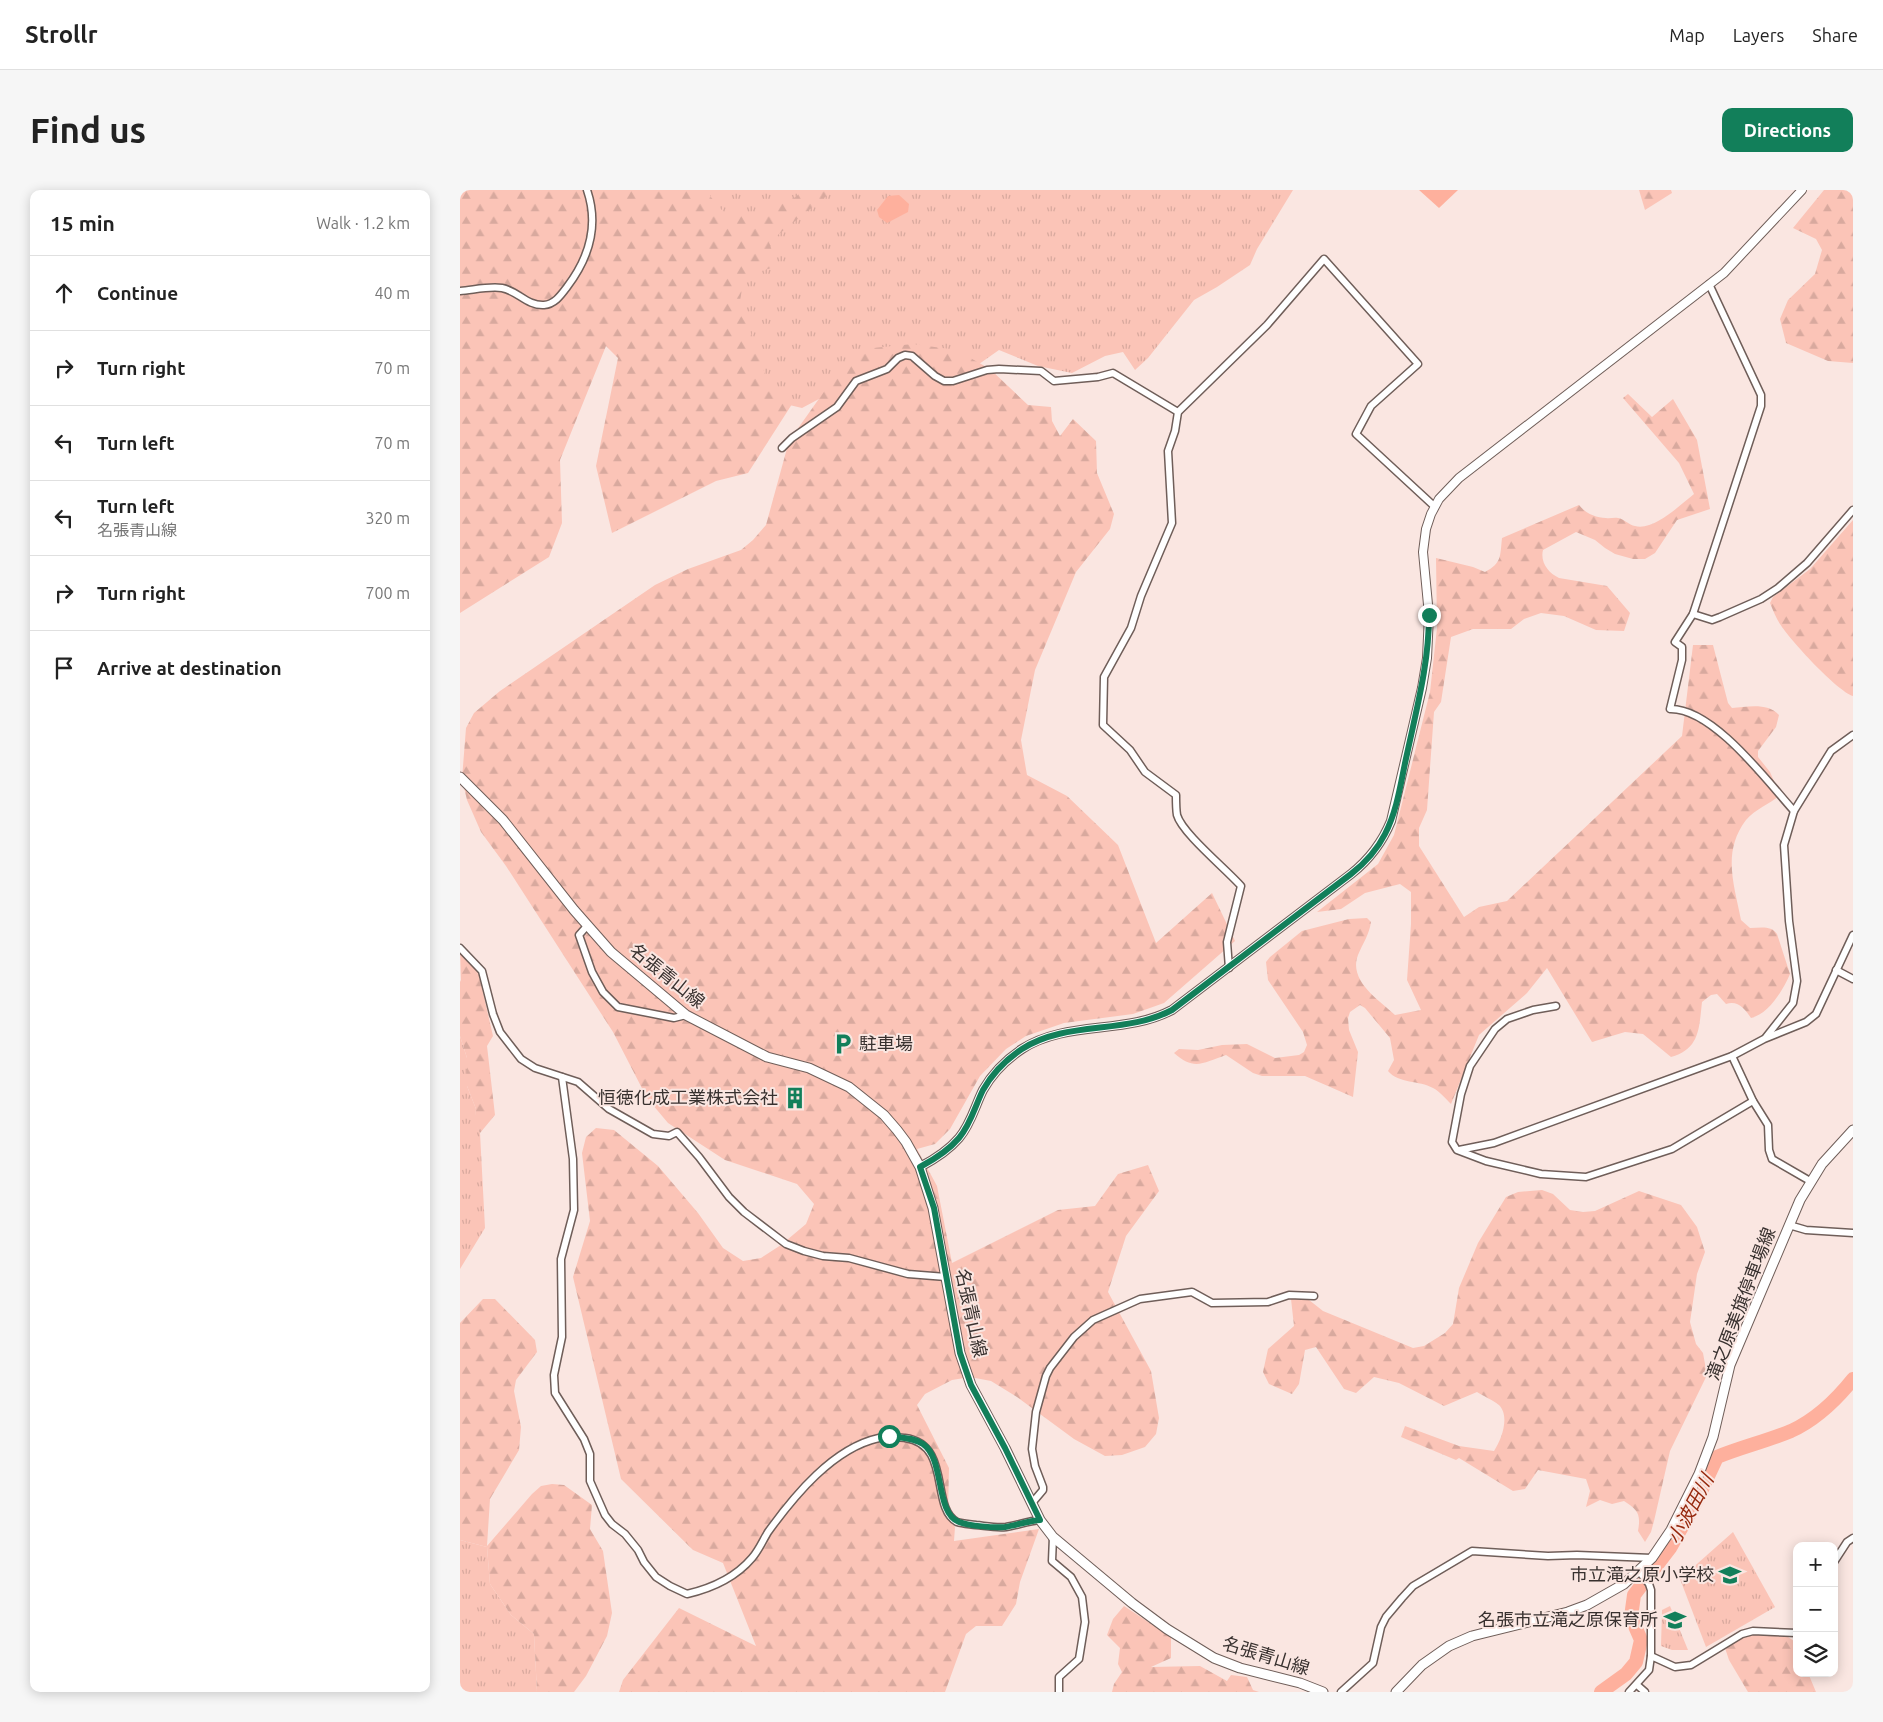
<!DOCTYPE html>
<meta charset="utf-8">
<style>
:root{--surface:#fff;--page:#f6f6f6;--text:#222;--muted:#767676;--line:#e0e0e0;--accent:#127f5a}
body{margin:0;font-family:Ubuntu,"Noto Sans JP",sans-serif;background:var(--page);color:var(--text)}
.controls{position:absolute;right:15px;bottom:15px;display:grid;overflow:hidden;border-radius:10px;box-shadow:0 2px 12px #0003}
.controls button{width:45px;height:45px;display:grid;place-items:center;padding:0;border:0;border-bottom:1px solid var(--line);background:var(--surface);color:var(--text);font:25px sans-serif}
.stop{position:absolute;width:15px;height:15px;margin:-11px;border:4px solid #127f5a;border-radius:50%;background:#fff}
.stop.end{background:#127f5a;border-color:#fff;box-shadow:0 1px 5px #0008}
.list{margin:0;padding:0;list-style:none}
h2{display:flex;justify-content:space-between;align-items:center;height:65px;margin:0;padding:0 20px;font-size:21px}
h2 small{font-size:16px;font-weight:400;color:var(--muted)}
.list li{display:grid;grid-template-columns:32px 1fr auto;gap:15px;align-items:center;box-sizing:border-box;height:75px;padding:0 20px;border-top:1px solid var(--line)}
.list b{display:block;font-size:19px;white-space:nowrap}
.list p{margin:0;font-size:16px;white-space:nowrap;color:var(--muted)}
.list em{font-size:16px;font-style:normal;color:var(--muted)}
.icon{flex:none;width:28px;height:28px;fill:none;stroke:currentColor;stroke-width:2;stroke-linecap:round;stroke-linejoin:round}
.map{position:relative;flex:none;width:1393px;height:1502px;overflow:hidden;border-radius:10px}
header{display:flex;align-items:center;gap:30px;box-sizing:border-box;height:70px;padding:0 25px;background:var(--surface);border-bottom:1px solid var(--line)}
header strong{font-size:24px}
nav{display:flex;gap:28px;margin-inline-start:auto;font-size:18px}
.intro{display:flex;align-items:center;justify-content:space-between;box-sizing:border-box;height:120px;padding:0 30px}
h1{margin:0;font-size:35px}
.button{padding:12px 22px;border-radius:10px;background:var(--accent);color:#fff;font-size:18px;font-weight:700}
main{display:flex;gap:30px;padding:0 30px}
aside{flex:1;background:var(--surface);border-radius:10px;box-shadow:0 2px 12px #0003}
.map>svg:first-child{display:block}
</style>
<header>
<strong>Strollr</strong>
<nav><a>Map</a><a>Layers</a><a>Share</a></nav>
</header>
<div class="intro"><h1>Find us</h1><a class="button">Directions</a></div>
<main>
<aside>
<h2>15 min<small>Walk · 1.2 km</small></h2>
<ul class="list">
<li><svg class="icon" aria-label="ahead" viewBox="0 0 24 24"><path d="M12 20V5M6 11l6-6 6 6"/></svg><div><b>Continue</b></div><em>40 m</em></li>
<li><svg class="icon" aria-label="right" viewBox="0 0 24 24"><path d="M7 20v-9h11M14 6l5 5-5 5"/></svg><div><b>Turn right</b></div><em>70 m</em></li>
<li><svg class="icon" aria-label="left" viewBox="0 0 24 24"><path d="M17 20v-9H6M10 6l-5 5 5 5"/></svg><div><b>Turn left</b></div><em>70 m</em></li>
<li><svg class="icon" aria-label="left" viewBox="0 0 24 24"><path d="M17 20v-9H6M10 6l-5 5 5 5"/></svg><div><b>Turn left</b><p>名張青山線</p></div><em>320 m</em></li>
<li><svg class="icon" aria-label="right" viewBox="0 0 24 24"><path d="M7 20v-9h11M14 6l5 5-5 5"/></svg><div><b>Turn right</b></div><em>700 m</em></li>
<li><svg class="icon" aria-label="arrive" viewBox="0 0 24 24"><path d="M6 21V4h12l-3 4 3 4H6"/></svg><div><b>Arrive at destination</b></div></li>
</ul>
</aside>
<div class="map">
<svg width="1393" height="1502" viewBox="0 0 1393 1502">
<defs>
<pattern id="grass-tufts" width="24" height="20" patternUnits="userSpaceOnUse" patternTransform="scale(1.25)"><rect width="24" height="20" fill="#fbc4b7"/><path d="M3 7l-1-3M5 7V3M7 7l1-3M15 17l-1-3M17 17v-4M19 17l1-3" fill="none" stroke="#d8a99e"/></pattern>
<pattern id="forest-firs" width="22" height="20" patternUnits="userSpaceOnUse" patternTransform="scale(1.25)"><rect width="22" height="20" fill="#fbc4b7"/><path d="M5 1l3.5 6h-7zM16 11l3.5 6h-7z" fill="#d8a99e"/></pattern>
</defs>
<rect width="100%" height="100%" fill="#fae6e1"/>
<g fill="url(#grass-tufts)">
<path d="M243 0H833L797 59 790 75 757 97 734 110 688 168 675 180 663 162 645 166 612 183 578 176 539 160 512 179 374 201 342 218 321 213 299 197Z"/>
<path d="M0 846 7 868V896L16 919 15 932 20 943 25 1038 0 1079Z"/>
<path d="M1273 1342 1315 1417 1246 1457 1220 1389Z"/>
<path d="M0 1350 27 1357 30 1394 51 1425 74 1444 77 1502H0Z"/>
<path d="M1210 1416 1228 1460H1212L1201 1456 1202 1420Z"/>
</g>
<g fill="url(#forest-firs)">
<path d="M0 0H251L250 6 266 25 291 26 336 7 342 0H374L309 52 317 76 284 87 280 111 310 199 334 211 288 283 256 291 152 343 136 276 158 168 146 156 100 270 102 333 89 367 0 423Z"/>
<path d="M1179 0H1211L1212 3 1185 20Z"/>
<path d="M1364 0H1393V173L1368 171 1326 153 1320 129 1328 110 1355 84 1362 60 1356 49 1333 38Z"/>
<path d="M453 154 496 160 530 179 568 215 591 217 592 231 600 246 613 229 636 251 637 283 654 324 650 339 616 382 575 480 561 550 567 585 607 606 658 655 696 753 752 703 775 751 704 813 673 824 604 833 566 846 546 859 520 886 490 939 475 954 457 959 477 996 492 1073 598 1020 635 1016 658 984 688 975 699 1001 666 1046 648 1102 691 1181 699 1228 696 1244 685 1257 662 1265 645 1266 614 1249 557 1207 531 1191 510 1187 492 1190 465 1204 457 1215 489 1278 488 1322 495 1337 494 1351 579 1339 560 1392 556 1414 542 1436H516L506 1444 485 1502H159L163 1490 219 1418 296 1456 263 1373 233 1360 161 1289 113 1087 130 1031 122 963 126 947 136 938 154 940 198 976 238 1023 263 1058 283 1071 301 1068 321 1055 346 1034 354 1014 337 994 265 970 208 933 187 908 153 842 46 676 21 642 7 610 2 589 6 538 14 523 40 501 195 395 228 379 281 360 293 350 306 335 329 251 368 196 389 174 413 158Z"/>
<path d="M1168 204 1192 227 1213 209 1237 250 1250 319 1217 330 1195 363 1185 369H1173L1155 364 1145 358 1135 350 1116 342 1083 360C1080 372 1088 383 1099 388L1147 396 1170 423 1164 441 1136 440 1104 426 1081 423 1064 429 1051 439H1013L991 447 981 512 974 522 967 620 959 638V656L1004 727 1019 717 1047 711 1222 546 1233 455H1253L1268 513 1272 518C1286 517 1308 512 1319 525L1316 537 1298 561V567L1310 582 1320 605C1310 614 1295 619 1286 630 1262 662 1274 694 1281 730L1290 738C1300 738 1311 735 1317 744L1330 784C1323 800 1309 824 1291 828 1285 819 1278 810 1266 814L1257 804 1251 805 1242 812C1239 838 1240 859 1211 867L1183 844 1165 842 1132 852 1087 778 1067 803 1019 845 991 914C986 909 979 901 973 898 959 890 939 894 928 881L934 870 930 848 905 818 900 815 890 822 888 828 889 840 898 862 893 907 845 886H802L793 883 766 865C743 873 734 881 714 863L719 859 738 860 762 855 787 854 815 868 839 865 844 862 847 855 843 842 808 790 806 772 810 767 842 741 889 729 907 728 911 732C909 745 903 753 898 765 888 791 919 810 935 825L961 820 947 790 951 734V702L940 694 905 703 881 719 857 722 918 674 934 645 970 502 977 438 976 368 1013 377 1025 382C1042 373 1040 366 1042 348L1119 315C1125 323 1136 328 1146 328 1150 329 1154 327 1158 328 1164 329 1169 335 1175 336 1194 341 1220 315 1234 304L1219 273 1163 208Z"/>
<path d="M1393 330V506C1377 501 1330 450 1320 434 1316 428 1313 420 1310 413L1313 407 1350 379Z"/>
<path d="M0 758 16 772 33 846 27 856 35 925 20 943 14 932 16 919 7 896V868L0 846V792L1 790Z"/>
<path d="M1082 1000 1093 1004 1110 1020 1123 1022 1135 1021 1179 1001 1221 1015 1237 1037 1245 1062 1237 1084 1230 1132 1236 1154 1243 1163 1247 1185 1210 1261 1194 1331 1191 1342 1185 1352 1178 1341C1181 1324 1178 1320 1164 1311L1152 1314 1140 1310 1126 1317 1130 1301 1126 1289 1078 1280 1065 1299 1053 1301 999 1268 996 1270 941 1247 945 1236 999 1256 1034 1261C1042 1249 1050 1226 1039 1215 1033 1210 1023 1206 1017 1202L984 1216 939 1193 914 1187 896 1203 884 1199 856 1157 845 1160 839 1194 832 1204 809 1194 803 1182 808 1159 834 1136 831 1109 844 1106 863 1121 953 1158 964 1156 985 1143 993 1134 999 1098 1018 1053 1046 1007 1058 1002Z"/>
<path d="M23 1109H35L75 1150 77 1162 56 1190 54 1201 61 1237 59 1260 30 1309 27 1356 72 1304 81 1296 92 1294 104 1295 132 1315 130 1339 143 1361 152 1423 147 1446 126 1486 114 1502H77L74 1444 51 1425 30 1394 27 1357 0 1350V1133Z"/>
<path d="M664 1416 711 1447V1468L691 1477 740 1476 767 1491 771 1485 787 1487 793 1500 799 1502H652L654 1494 662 1482 658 1474 660 1458 647 1445 653 1429Z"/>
<path d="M1322 1443 1337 1453V1483H1348L1356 1502H1288L1269 1470 1265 1458 1285 1444Z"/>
</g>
<g fill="#feb09d">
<path d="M959 0H998L979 18Z"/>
<path d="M439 5 449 14 448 22 427 33 419 27 417 20 428 6Z"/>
</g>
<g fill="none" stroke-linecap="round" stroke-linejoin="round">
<path stroke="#feb09d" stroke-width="14" d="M1141 1502 1166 1484 1176 1472 1181 1450 1171 1427 1174 1405 1210 1358 1236 1312 1257 1267C1281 1257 1307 1251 1331 1241 1355 1230 1377 1209 1393 1189"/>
<g stroke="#6f5e59" stroke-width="9">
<g id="minor">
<path d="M1249 94 1301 205V216L1233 424 1215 452 1222 457V470L1210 519C1253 518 1307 591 1334 621"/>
<path d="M0 101C13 100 29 96 42 98 58 101 67 116 84 115 95 114 101 105 107 97 129 68 139 35 127 0"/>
<path d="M322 258 332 248 377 217 396 191 427 179 438 168 445 165 452 166 475 186 484 191H493L527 180 539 179 581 181 594 191 638 187 653 183 718 222"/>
<path d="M1233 424 1252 430 1260 427 1301 409 1318 398 1347 373 1393 320"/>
<path d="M127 736 119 745 132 782 143 802 158 817 214 828 226 825"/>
<path d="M0 758 22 781 33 824 40 842 61 869 75 878 118 892 149 919 193 944 209 946 217 942 239 967 269 1007 284 1022 326 1054 344 1061 363 1066 389 1068 448 1084 486 1087"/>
<path d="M769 778 767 752 781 696C766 679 722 643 717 625 716 619 716 611 716 605L685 582 670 560 643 535 644 487 671 438 681 406 712 333 708 261 715 241 718 222 807 135 864 69 958 174 911 216 896 244 974 316"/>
<path d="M1376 780 1393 789"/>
<path d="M1096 816 1073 820 1047 829 1035 839 1010 876 1001 904 992 952 997 960 1026 971 1081 984 1126 987 1212 959 1293 911"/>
<path d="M1306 847 1333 813 1337 791 1329 731 1324 655 1334 621 1371 561 1393 545"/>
<path d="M1272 866 1293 911 1308 935 1309 960 1312 969 1350 991"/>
<path d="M102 887 113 969 114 1020 101 1069 102 1147 94 1185 95 1203 124 1249 130 1264V1291L145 1325 152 1334 165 1344 178 1360 184 1372 196 1387 210 1396 227 1404C253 1398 275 1388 292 1368 299 1360 303 1350 308 1342 334 1306 373 1258 419 1248 428 1246 436 1247 445 1248 492 1254 470 1318 497 1332 503 1334 510 1334 516 1335 526 1336 536 1338 546 1337 558 1335 568 1331 580 1330"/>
<path d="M999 960 1034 953 1272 866 1304 849 1346 832 1356 824 1393 745"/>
<path d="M1329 1035 1346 1040 1393 1043"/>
<path d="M572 1313 583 1300V1297L575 1276 572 1259 576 1222 586 1186 590 1178 614 1147 633 1130 680 1109 732 1102 752 1113 808 1112 829 1105 854 1106"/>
<path d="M593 1347 592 1371 611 1387 622 1407 625 1432 619 1469 599 1487V1502"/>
<path d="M1374 1372 1387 1352 1393 1348"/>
<path d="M1178 1380 1189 1394 1191 1400V1466"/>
<path d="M1177 1495 1185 1502"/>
<path d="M881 1502 913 1473 921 1437 926 1427 942 1408 953 1396 1012 1361 1088 1366 1117 1365 1192 1368"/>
<path d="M1169 1502 1189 1480 1191 1466 1215 1477 1231 1475 1282 1444 1293 1441 1337 1443"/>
</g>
</g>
<g stroke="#6f5e59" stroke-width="10">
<path id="tertiary" d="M460 977C475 969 488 961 499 948 511 934 515 916 523 900 532 884 547 869 562 859 607 830 665 845 712 820L891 684C910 669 922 653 931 631L962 498 967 468 969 425 963 362 966 339 971 324 979 309 999 288 1264 83 1342 0"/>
</g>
<g stroke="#6f5e59" stroke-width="11">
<g id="secondary">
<path d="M0 587 43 630 114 720 151 762 226 825 307 867 349 878 389 897 424 925 437 940 446 952 460 977 473 1018 500 1163 511 1195 545 1258 580 1330 593 1347 672 1413 707 1439 754 1468 780 1478 840 1493 863 1502"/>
<path d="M936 1502 962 1475 989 1456 1012 1446 1108 1422 1127 1415 1164 1394 1192 1368 1211 1340 1239 1284 1253 1247 1270 1175 1340 1010 1362 974 1393 940"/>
</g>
</g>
<use href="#minor" stroke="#fff" stroke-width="6"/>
<use href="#tertiary" stroke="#fff" stroke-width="8"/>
<use href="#secondary" stroke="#fff" stroke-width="9"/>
</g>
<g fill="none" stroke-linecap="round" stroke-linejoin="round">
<path stroke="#127f5a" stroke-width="6" d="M429 1246C440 1248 453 1247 463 1254 485 1269 475 1323 499 1332 510 1336 534 1338 545 1337 557 1335 568 1331 580 1330L545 1258 511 1195 500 1163 474 1018 460 977C475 969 488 961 499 948 511 934 515 916 523 900 532 884 547 869 562 859 607 830 665 845 712 820L891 684C905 673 917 660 925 644 938 619 941 590 947 564 957 517 969 473 969 425"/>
</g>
<defs>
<g id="parking-bare" transform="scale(1.725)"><path d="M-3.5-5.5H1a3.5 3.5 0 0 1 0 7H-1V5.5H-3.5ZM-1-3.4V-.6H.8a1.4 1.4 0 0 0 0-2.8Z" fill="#127f5a" stroke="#fae6e1" stroke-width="2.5" paint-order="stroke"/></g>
<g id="building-bare" transform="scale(1.725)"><path d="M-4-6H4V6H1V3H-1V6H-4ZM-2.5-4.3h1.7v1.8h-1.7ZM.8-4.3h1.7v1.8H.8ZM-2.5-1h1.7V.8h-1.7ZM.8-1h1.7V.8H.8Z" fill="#127f5a" stroke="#fae6e1" stroke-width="2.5" paint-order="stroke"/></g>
<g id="school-bare" transform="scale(1.725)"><path d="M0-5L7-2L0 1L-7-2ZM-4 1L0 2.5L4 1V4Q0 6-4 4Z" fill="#127f5a" stroke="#fae6e1" stroke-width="2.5" paint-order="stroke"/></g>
</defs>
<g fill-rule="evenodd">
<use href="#parking-bare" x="383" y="854"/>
<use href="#building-bare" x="335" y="908"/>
<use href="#school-bare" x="1270" y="1385"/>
<use href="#school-bare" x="1215" y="1430"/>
</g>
<g text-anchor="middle" stroke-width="4" stroke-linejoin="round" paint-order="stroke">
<g font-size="18" fill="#38312f" stroke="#fae6e1">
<text transform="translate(207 786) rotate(39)" y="6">名張青山線</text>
<text transform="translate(1281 1114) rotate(-69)" y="6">滝之原美旗停車場線</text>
<text transform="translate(511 1123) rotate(78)" y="6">名張青山線</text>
<text transform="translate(806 1466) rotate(17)" y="6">名張青山線</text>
</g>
<g font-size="18" fill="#38312f" stroke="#fae6e1" text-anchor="end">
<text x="399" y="860" text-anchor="start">駐車場</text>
<text x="318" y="914">恒徳化成工業株式会社</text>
<text x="1254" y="1391">市立滝之原小学校</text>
<text x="1198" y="1436">名張市立滝之原保育所</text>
</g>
<g font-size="19" font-style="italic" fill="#96290e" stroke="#fae6e1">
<text transform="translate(1230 1319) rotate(-62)" y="7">小波田川</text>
</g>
</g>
</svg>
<div class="controls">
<button>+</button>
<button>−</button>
<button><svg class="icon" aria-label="layers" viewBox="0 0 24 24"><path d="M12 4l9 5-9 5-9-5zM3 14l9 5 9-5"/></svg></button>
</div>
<div class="stop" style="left:429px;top:1246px"></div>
<div class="stop end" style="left:969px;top:425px"></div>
</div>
</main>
